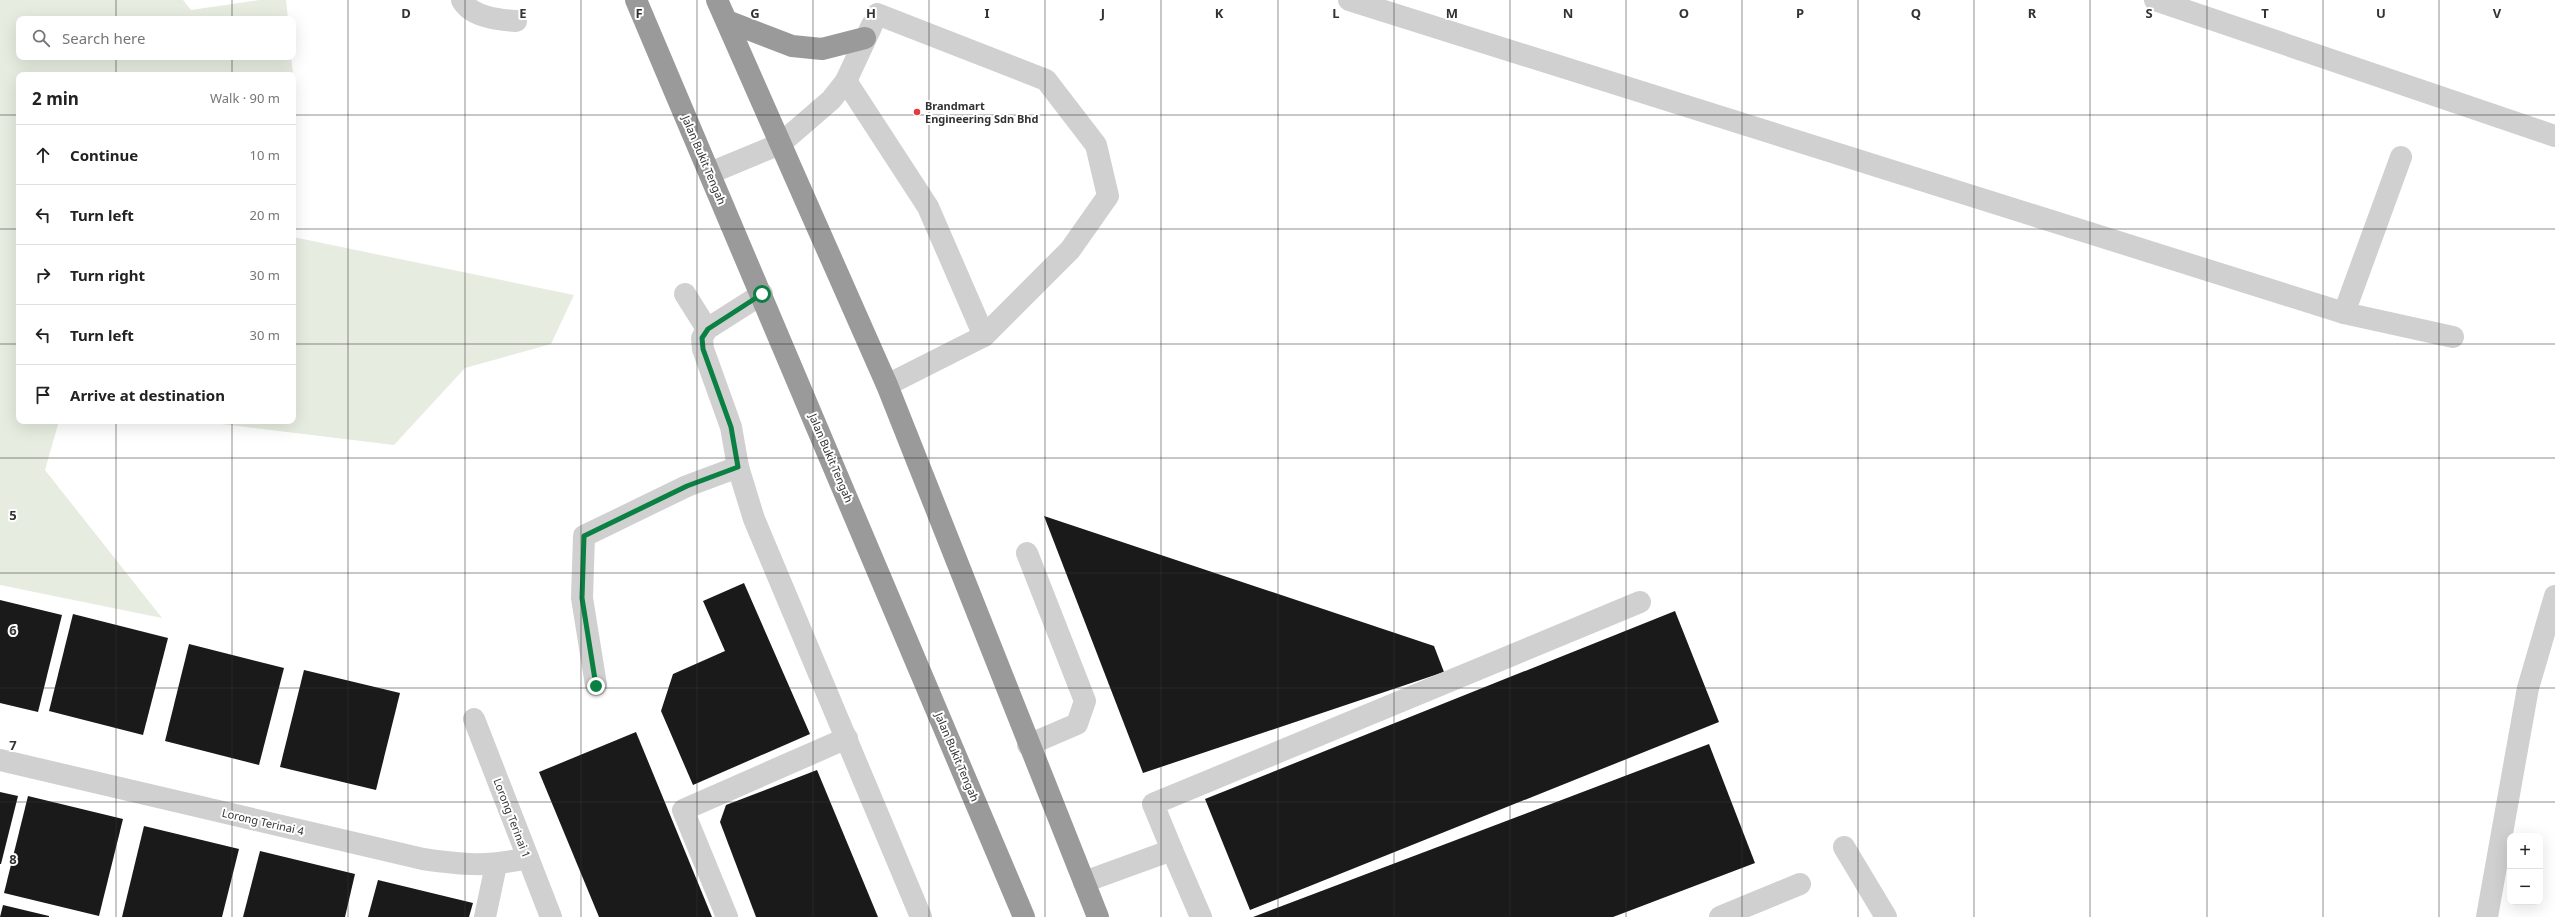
<!DOCTYPE html>
<meta charset="utf-8">
<style>
:root{--surface:#fff;--page:#f6f6f6;--text:#222;--muted:#767676;--line:#e0e0e0}
body{margin:0;font-family:"Noto Sans",sans-serif;background:var(--page);color:var(--text)}
.controls{position:absolute;right:12px;bottom:12px;display:grid;overflow:hidden;border-radius:8px;box-shadow:0 4px 16px #0002}
.controls button{width:36px;height:36px;display:grid;place-items:center;padding:0;border:0;border-bottom:1px solid var(--line);background:var(--surface);color:var(--text);font:20px sans-serif}
.stop{position:absolute;width:12px;height:12px;margin:-9px;border:3px solid #0b8043;border-radius:50%;background:#fff}
.stop.end{background:#0b8043;border-color:#fff;box-shadow:0 1px 4px #0008}
.list{margin:0;padding:0;list-style:none}
h2{display:flex;justify-content:space-between;align-items:center;height:52px;margin:0;padding:0 16px;font-size:17px}
h2 small{font-size:13px;font-weight:400;color:var(--muted)}
.list li{display:grid;grid-template-columns:26px 1fr auto;gap:12px;align-items:center;box-sizing:border-box;height:60px;padding:0 16px;border-top:1px solid var(--line)}
.list b{display:block;font-size:15px;white-space:nowrap}
.list em{font-size:13px;font-style:normal;color:var(--muted)}
.icon{flex:none;width:22px;height:22px;fill:none;stroke:currentColor;stroke-width:2;stroke-linecap:round;stroke-linejoin:round}
.map{position:relative;flex:none;width:2555px;height:917px;overflow:hidden}
.search{position:absolute;background:var(--surface);box-shadow:0 4px 16px #0002;left:16px;top:16px;width:280px;height:44px;display:flex;align-items:center;gap:10px;box-sizing:border-box;padding:0 14px;border-radius:8px;color:var(--muted);font-size:15px}
.panel{position:absolute;background:var(--surface);box-shadow:0 4px 16px #0002;left:16px;top:72px;width:280px;height:352px;border-radius:8px}
.map>svg:first-child{display:block}
</style>
<div class="map">
<svg width="2555" height="917" viewBox="0 0 2555 917">
<rect width="100%" height="100%" fill="#fff"/>
<g fill="#e6ecdf">
<path d="M0 0H183L191 10 260 0H286L288 19H19V57H291L293 72 271 75H19V421H59L45 470 162 618 0 585Z"/>
<path d="M293 237 574 295 551 344 465 368 394 445 197 421H293Z"/>
</g>
<g fill="#1a1a1a">
<path d="M1044 516 1434 646 1444 672 1143 773Z"/>
<path d="M744 583 810 734 693 785 661 711 673 674 725 651 703 601Z"/>
<path d="M0 600 62 615 38 712 0 703Z"/>
<path d="M1675 611 1719 722 1250 910 1205 799Z"/>
<path d="M73 614 168 638 143 735 49 711Z"/>
<path d="M189 644 284 668 259 765 165 741Z"/>
<path d="M304 670 400 693 376 790 280 767Z"/>
<path d="M636 732 712 917H599L539 772Z"/>
<path d="M1709 744 1755 863 1613 917H1253Z"/>
<path d="M817 770 878 917H756L720 822 726 805Z"/>
<path d="M0 792 18 796 1 864H0Z"/>
<path d="M28 796 123 819 99 916 4 893Z"/>
<path d="M144 826 239 849 222 917H122Z"/>
<path d="M260 851 355 874 345 917H243Z"/>
<path d="M378 880 473 903 469 917H368Z"/>
<path d="M3 905 49 916V917H0Z"/>
</g>
<g fill="none" stroke-linecap="round" stroke-linejoin="round">
<g stroke="#d0d0d0" stroke-width="22">
<path d="M462 0C471 17 499 20 516 21"/>
<path d="M1349 0 2344 313 2453 337"/>
<path d="M2155 0 2555 136"/>
<path d="M877 14 1046 80 1096 145 1108 196 1070 250 984 336"/>
<path d="M846 81 928 207 984 336 887 385"/>
<path d="M710 173 780 144 831 100 846 81 872 25"/>
<path d="M685 294 707 329"/>
<path d="M762 294 707 329 702 338 703 349 731 427 738 467 754 519 921 917"/>
<path d="M2344 313 2401 157"/>
<path d="M1027 553 1085 701 1077 724 1028 745"/>
<path d="M596 685 582 598 584 536 687 486 738 467"/>
<path d="M474 719 551 917"/>
<path d="M0 760 423 859C464 865 487 867 528 858"/>
<path d="M1844 847 1886 917"/>
<path d="M1172 850 1153 804 1640 602"/>
<path d="M1084 882 1172 850 1201 917"/>
<path d="M485 917 496 865"/>
<path d="M727 917 683 810 847 738"/>
<path d="M1720 917 1800 884"/>
<path d="M2487 917 2528 688 2555 596"/>
</g>
<g stroke="#9a9a9a" stroke-width="22">
<path d="M636 0 1024 917"/>
<path d="M717 0 887 385 1098 917"/>
<path d="M727 21 792 46 822 49 865 38"/>
</g>
</g>
<g fill="none" stroke-linecap="round" stroke-linejoin="round">
<path stroke="#0b8043" stroke-width="5" d="M596 686 582 598 584 536 687 486 738 467 731 427 703 349 702 338 708 329 762 294"/>
</g>
<path fill="none" stroke="#333" stroke-width="1" stroke-opacity="0.55" d="M116 0V19M232 0V19M348 0V917M465 0V917M581 0V917M697 0V917M813 0V917M929 0V917M1045 0V917M1161 0V917M1278 0V917M1394 0V917M1510 0V917M1626 0V917M1742 0V917M1858 0V917M1974 0V917M2090 0V917M2207 0V917M2323 0V917M2439 0V917M116 57V75M232 57V75M0 115H19M293 115H2555M0 229H19M293 229H2555M0 344H19M293 344H2555M116 421V917M232 421V917M0 458H2555M0 573H2555M0 688H2555M0 802H2555"/>
<circle fill="#e63946" stroke="#fff" stroke-width="1.5" cx="917" cy="112" r="4"/>
<g text-anchor="middle" stroke-width="4" stroke-linejoin="round" paint-order="stroke">
<g font-size="11" font-weight="bold" fill="#333" stroke="#fff" text-anchor="start">
<text x="925" y="110">Brandmart<tspan x="925" dy="13">Engineering Sdn Bhd</tspan></text>
</g>
<g font-size="11" fill="#333" stroke="#fff">
<text transform="translate(704 160) rotate(67)" y="4">Jalan Bukit Tengah</text>
<text transform="translate(831 458) rotate(67)" y="4">Jalan Bukit Tengah</text>
<text transform="translate(957 757) rotate(67)" y="4">Jalan Bukit Tengah</text>
<text transform="translate(512 818) rotate(69)" y="4">Lorong Terinai 1</text>
<text transform="translate(263 822) rotate(13)" y="4">Lorong Terinai 4</text>
</g>
</g>
<g font-size="13" text-anchor="middle" font-weight="bold" fill="#333" stroke="#fff" stroke-width="4" stroke-linejoin="round" paint-order="stroke">
<text x="406" y="18">D</text>
<text x="523" y="18">E</text>
<text x="639" y="18">F</text>
<text x="755" y="18">G</text>
<text x="871" y="18">H</text>
<text x="987" y="18">I</text>
<text x="1103" y="18">J</text>
<text x="1219" y="18">K</text>
<text x="1336" y="18">L</text>
<text x="1452" y="18">M</text>
<text x="1568" y="18">N</text>
<text x="1684" y="18">O</text>
<text x="1800" y="18">P</text>
<text x="1916" y="18">Q</text>
<text x="2032" y="18">R</text>
<text x="2149" y="18">S</text>
<text x="2265" y="18">T</text>
<text x="2381" y="18">U</text>
<text x="2497" y="18">V</text>
<text x="13" y="520">5</text>
<text x="13" y="635">6</text>
<text x="13" y="750">7</text>
<text x="13" y="864">8</text>
</g>
</svg>
<div class="controls">
<button>+</button>
<button>−</button>
</div>
<div class="stop" style="left:762px;top:294px"></div>
<div class="stop end" style="left:596px;top:686px"></div>
<div class="search"><svg class="icon" aria-label="search" viewBox="0 0 24 24"><circle cx="10" cy="10" r="6"/><path d="M15 15l6 6"/></svg>Search here</div>
<section class="panel">
<h2>2 min<small>Walk · 90 m</small></h2>
<ul class="list">
<li><svg class="icon" aria-label="ahead" viewBox="0 0 24 24"><path d="M12 20V5M6 11l6-6 6 6"/></svg><div><b>Continue</b></div><em>10 m</em></li>
<li><svg class="icon" aria-label="left" viewBox="0 0 24 24"><path d="M17 20v-9H6M10 6l-5 5 5 5"/></svg><div><b>Turn left</b></div><em>20 m</em></li>
<li><svg class="icon" aria-label="right" viewBox="0 0 24 24"><path d="M7 20v-9h11M14 6l5 5-5 5"/></svg><div><b>Turn right</b></div><em>30 m</em></li>
<li><svg class="icon" aria-label="left" viewBox="0 0 24 24"><path d="M17 20v-9H6M10 6l-5 5 5 5"/></svg><div><b>Turn left</b></div><em>30 m</em></li>
<li><svg class="icon" aria-label="arrive" viewBox="0 0 24 24"><path d="M6 21V4h12l-3 4 3 4H6"/></svg><div><b>Arrive at destination</b></div></li>
</ul>
</section>
</div>
